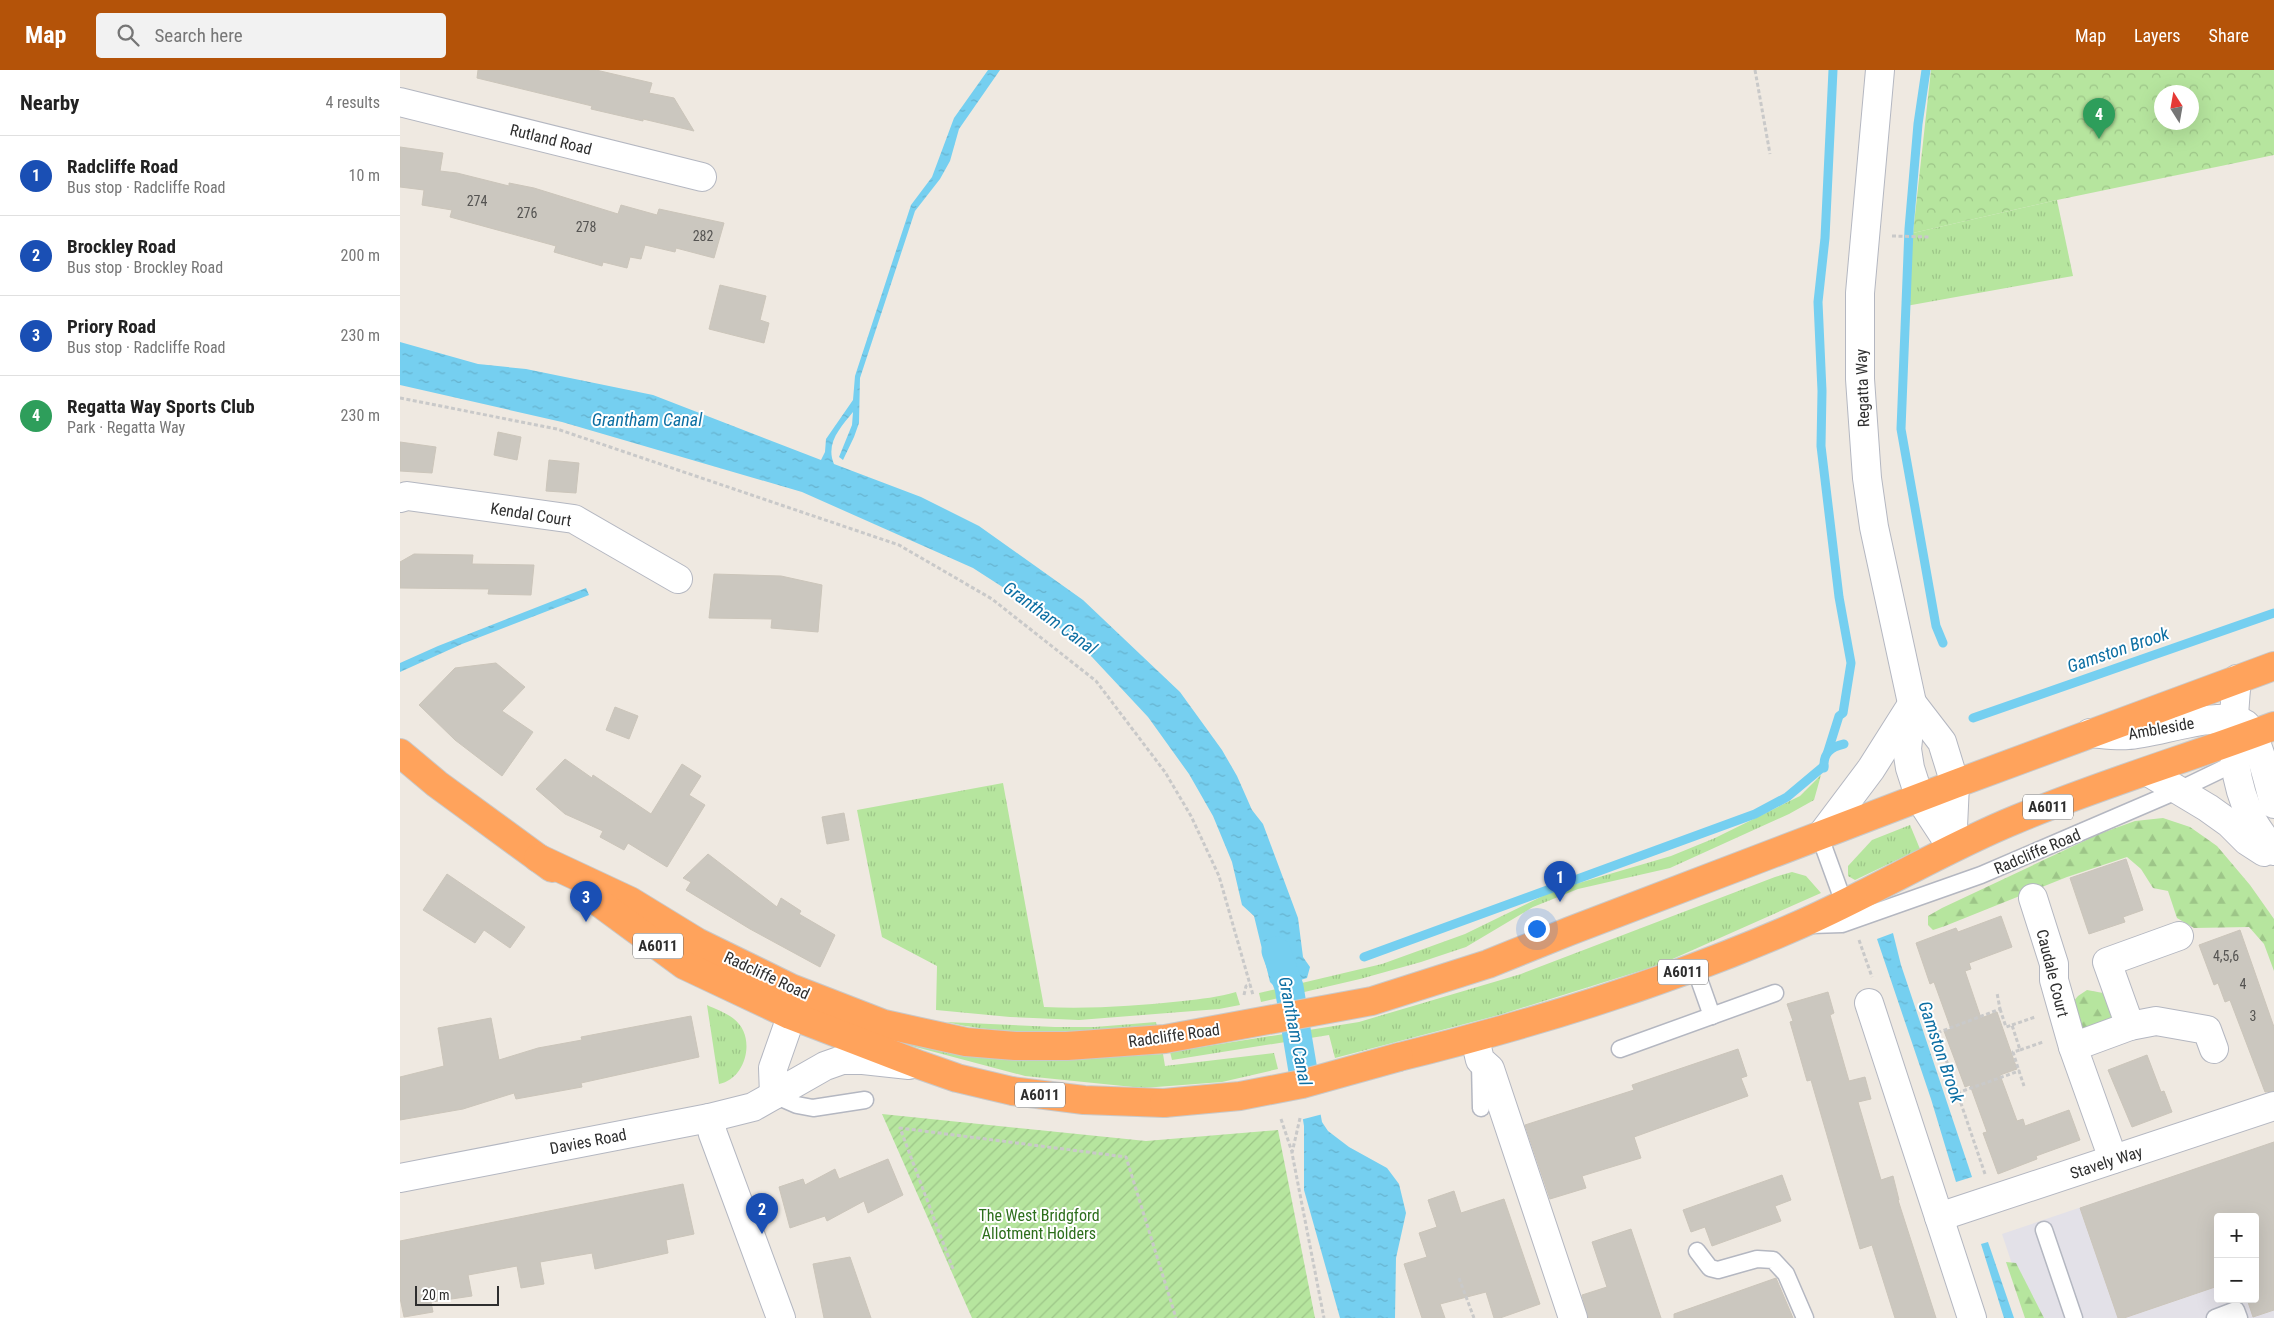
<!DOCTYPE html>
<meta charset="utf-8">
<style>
:root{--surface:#fff;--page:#f2f2f2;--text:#222;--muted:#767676;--line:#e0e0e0;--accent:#b45309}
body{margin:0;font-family:"Roboto Condensed",sans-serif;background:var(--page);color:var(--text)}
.controls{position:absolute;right:15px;bottom:15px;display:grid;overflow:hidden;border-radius:5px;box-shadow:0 5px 20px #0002}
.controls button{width:45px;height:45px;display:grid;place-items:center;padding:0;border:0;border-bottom:1px solid var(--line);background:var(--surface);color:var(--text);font:25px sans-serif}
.compass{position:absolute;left:1754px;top:15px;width:45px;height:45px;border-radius:50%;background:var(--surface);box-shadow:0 5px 20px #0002;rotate:349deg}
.scale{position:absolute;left:15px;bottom:12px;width:84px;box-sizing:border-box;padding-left:5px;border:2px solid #2e2e2e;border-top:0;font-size:14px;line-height:18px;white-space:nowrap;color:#2e2e2e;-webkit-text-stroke:4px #fff;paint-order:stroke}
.you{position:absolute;left:1136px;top:858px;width:18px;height:18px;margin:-12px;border:4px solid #fff;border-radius:50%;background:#1a73e8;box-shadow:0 0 0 8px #1a73e833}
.badge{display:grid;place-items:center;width:32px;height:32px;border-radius:50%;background:var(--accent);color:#fff;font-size:16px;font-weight:700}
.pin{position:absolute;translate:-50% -41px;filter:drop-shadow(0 1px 2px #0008)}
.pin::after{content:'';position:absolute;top:26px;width:18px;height:15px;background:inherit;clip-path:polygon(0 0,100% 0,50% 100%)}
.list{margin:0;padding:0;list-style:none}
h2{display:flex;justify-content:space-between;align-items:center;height:65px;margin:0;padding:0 20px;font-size:21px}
h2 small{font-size:16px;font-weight:400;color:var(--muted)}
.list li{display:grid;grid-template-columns:32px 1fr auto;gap:15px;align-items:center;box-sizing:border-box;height:80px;padding:0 20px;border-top:1px solid var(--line)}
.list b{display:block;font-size:19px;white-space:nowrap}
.list p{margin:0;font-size:16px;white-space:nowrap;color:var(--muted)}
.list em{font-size:16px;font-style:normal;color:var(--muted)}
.icon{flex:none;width:28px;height:28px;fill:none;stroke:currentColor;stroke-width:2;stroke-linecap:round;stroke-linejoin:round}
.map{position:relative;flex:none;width:1874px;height:1248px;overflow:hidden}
header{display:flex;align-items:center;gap:30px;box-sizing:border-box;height:70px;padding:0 25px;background:var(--accent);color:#fff}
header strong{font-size:24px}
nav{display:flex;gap:28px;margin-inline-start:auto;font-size:18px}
.search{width:350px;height:45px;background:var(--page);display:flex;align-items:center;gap:12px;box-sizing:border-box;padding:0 18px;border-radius:5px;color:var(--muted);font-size:19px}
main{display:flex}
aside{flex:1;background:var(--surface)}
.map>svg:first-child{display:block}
</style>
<header>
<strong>Map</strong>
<div class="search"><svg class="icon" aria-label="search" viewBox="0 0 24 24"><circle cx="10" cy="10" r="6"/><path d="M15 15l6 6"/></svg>Search here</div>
<nav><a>Map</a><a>Layers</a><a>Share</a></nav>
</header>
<main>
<aside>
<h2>Nearby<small>4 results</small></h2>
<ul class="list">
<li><span class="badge" style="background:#1a4fb4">1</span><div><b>Radcliffe Road</b><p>Bus stop · Radcliffe Road</p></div><em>10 m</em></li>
<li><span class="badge" style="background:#1a4fb4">2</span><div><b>Brockley Road</b><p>Bus stop · Brockley Road</p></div><em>200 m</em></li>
<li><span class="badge" style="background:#1a4fb4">3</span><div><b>Priory Road</b><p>Bus stop · Radcliffe Road</p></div><em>230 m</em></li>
<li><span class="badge" style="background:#2e9e5b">4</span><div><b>Regatta Way Sports Club</b><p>Park · Regatta Way</p></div><em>230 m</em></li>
</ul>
</aside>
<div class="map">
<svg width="1874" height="1248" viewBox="0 0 1874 1248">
<defs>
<pattern id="grass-tufts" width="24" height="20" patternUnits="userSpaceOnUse" patternTransform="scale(1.25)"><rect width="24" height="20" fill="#b6e59e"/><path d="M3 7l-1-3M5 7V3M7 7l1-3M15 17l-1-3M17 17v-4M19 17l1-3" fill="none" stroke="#9dc588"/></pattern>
<pattern id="forest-firs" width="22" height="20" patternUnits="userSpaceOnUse" patternTransform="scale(1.25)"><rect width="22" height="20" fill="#b6e59e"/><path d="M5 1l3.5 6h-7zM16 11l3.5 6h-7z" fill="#9dc588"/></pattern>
<pattern id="park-crowns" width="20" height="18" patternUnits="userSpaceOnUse" patternTransform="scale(1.25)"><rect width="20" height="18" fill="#b6e59e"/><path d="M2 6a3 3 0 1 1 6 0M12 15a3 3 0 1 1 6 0" fill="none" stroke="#9dc588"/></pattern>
<pattern id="garden-furrows" width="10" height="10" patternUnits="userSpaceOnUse" patternTransform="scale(1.25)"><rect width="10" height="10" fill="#b6e59e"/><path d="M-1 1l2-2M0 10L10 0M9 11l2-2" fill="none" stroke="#9dc588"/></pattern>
<pattern id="water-ripples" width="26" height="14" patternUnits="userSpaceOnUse" patternTransform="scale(1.25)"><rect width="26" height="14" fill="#75cff0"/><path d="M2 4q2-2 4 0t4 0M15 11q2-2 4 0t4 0" fill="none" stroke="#66b2ce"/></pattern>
</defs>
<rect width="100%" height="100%" fill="#efe9e1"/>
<path fill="#e3e1e8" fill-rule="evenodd" d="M1874 1072V1248H1630L1602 1164ZM1818 1147H1855V1229H1818Z"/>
<g fill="url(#grass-tufts)">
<path d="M1657 130 1673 206 1506 236 1513 163Z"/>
<path d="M1421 705 1414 730 1389 744 1270 798 1178 819 1133 837 1066 877 1021 892 960 909 861 932 859 923 982 894 1065 864 1155 820 1271 786 1315 768 1400 726Z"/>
<path d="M603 713 644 937C690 939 737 936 783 931 801 929 819 927 836 922L840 935 819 939 679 950 610 947 536 940 537 896 482 867 457 740Z"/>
<path d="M1510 755 1520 779 1455 810 1448 806V796L1472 770Z"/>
<path d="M1392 802 1406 806 1421 823 1259 895 1099 945 935 988 929 965 772 990 770 982 959 952 1121 904 1375 807Z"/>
<path d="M307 935C315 939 327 943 334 949 357 967 346 1009 319 1014Z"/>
<path d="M546 952 655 957H695L756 952 757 957C686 962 616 968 546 952Z"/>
<path d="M482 968 634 991 763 984 765 996 874 983 878 999 822 1012 743 1018 625 1006Z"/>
</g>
<g fill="url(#forest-firs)">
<path d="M1763 748 1790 757 1817 776 1850 815 1874 849V901L1864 874 1849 857 1794 858 1777 848 1768 821 1753 818 1741 799 1727 787 1667 807 1545 856 1533 860 1528 855V846L1542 838 1699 764 1735 751Z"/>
<path d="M1687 920 1703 923 1711 928 1716 956 1679 966 1668 938 1678 926Z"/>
<path d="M1606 1192 1616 1193 1644 1248H1625Z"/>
</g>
<path fill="url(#park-crowns)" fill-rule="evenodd" d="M1531 0H1874V85L1657 130 1513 163ZM1762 22H1792V52H1762Z"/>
<path fill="url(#garden-furrows)" d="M482 1044 746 1071 878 1060 915 1248H572Z"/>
<g fill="url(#water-ripples)">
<path d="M588 0H600L559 59 550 91 540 109 515 141 460 308 459 353 454 367 443 390 439 387 452 355 453 342C441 357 425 373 434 394L521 427 579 456 683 530 780 622 822 680 837 706 852 740 863 754 898 848 903 887 910 897 907 908 891 913 889 917 878 920 870 912 854 846 842 835 832 792 813 746 789 704 748 647 692 587 643 543 573 498 402 422 162 352 0 315V272L78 294 126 299 253 325 421 390 425 382 426 369 453 330 455 306 511 135 532 107 554 48Z"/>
<path d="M186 518 189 525 62 574 0 602V593L38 576Z"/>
<path d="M1493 863 1501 895 1572 1107 1556 1112 1531 1029 1477 869Z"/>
<path d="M908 974 922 1052 928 1061 949 1077 987 1098 999 1114 1006 1143 996 1188 995 1248H940L904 1120V1056L891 977Z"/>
<path d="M1588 1172 1614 1248H1604L1581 1174Z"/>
</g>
<path fill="#efe9e1" d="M914 993 923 1044 900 1050 892 998Z"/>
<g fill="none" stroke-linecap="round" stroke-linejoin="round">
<g stroke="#75cff0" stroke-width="9">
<path d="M1526 0 1518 54 1509 159 1501 359 1536 556 1543 573"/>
<path d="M1573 648 1874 543"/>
<path d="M1428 681 1439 646 1443 643 1451 593 1439 527 1421 376 1422 321 1418 232 1425 168 1433 0"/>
<path d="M1424 698C1423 684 1430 677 1444 674"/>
<path d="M964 887 1355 744 1387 727 1424 696"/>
</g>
<path stroke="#75cff0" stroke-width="29" d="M876 881 889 917 905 1013"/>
</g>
<g fill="#cbc7bf" stroke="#cbc5ba">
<path d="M78 0H196L252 13 249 23 274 28 294 61 243 49V51L191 39 192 36 77 8Z"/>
<path d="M0 77 43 83 40 101 57 103 109 116V113L134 118 218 144 221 135 257 145 259 139 324 153 314 188 276 178 275 182 245 175 241 189 230 187 227 198 203 192 202 196 154 182 156 176 50 147 52 140 22 135 24 120 0 117Z"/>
<path d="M320 215 366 226 360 250 369 253 364 273 309 259Z"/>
<path d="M98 362 121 367 117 390 94 385Z"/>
<path d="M0 372 36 377 32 403 0 401Z"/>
<path d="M149 390 179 393 176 423 146 421Z"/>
<path d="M14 484 73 485 72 494 134 495 131 525 88 524 89 519 0 518V492Z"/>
<path d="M314 504 381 506 422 515 418 562 371 558 372 549 309 548Z"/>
<path d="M96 593 125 617 102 641 133 662 102 706 55 670 19 635 55 598Z"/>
<path d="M215 637 238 646 229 669 206 660Z"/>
<path d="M165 689 192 708 193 705 251 744 282 694 301 706 289 725 305 735 267 797 228 773 224 780 200 767 203 761 165 744 136 719Z"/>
<path d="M444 743 449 770 427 774 422 747Z"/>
<path d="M308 784 377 837 381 828 401 841 399 844 435 865 420 897 350 859 286 820 291 812 283 808Z"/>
<path d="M1726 789 1743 840 1723 847 1725 852 1689 864 1670 808Z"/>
<path d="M47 804 125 857 110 878 84 860 75 873 23 840Z"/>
<path d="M1601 846 1612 877 1569 893 1571 899 1565 901 1581 948 1597 942 1617 999 1600 1005 1617 1051 1623 1049 1625 1056 1669 1040 1680 1070 1636 1086 1637 1089 1598 1104 1583 1063 1587 1062 1570 1015 1565 1017 1544 961 1551 959 1534 912 1530 914 1516 873 1556 858 1558 862Z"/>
<path d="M1840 860 1874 957V1021L1865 1022 1830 930 1825 932 1818 913 1814 915 1799 875Z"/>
<path d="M1428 922 1434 943 1430 945 1449 1011 1465 1007 1471 1029 1458 1032 1481 1110 1493 1106 1499 1130H1498L1536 1248H1495L1472 1175 1460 1179 1411 1010 1407 1011 1390 952 1393 951 1387 934Z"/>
<path d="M291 946 299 987 181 1013 182 1017 116 1029 114 1023 63 1039 0 1050V1007L44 996 38 958 91 948 99 990 138 978 182 970 181 967Z"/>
<path d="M1338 979 1347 1006 1341 1008 1348 1026 1234 1067 1241 1088 1182 1106 1186 1118 1150 1129 1125 1055 1234 1020 1232 1015Z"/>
<path d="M1747 985 1761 1022 1764 1021 1772 1042 1732 1057 1708 1000Z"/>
<path d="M1874 1072V1240L1853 1247 1847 1229H1855V1147H1818V1216L1724 1248H1718L1680 1138Z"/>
<path d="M488 1089 503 1125 468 1143 464 1131 427 1151 425 1146 390 1158 379 1117 403 1109 405 1115 435 1099 439 1109Z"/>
<path d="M1382 1105 1391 1130 1375 1136 1381 1151 1312 1176 1305 1157 1291 1162 1283 1140Z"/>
<path d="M283 1114 294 1164 266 1170 268 1183 195 1199 192 1183 140 1192 144 1214 121 1218 117 1196 68 1205 72 1226 31 1232 33 1242 4 1247 0 1228V1171Z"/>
<path d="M1054 1121 1061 1143 1104 1129 1140 1234 1100 1248H1094L1086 1222 1040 1234 1045 1248H1022L1004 1194 1027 1187 1019 1163 1037 1157 1028 1130Z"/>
<path d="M1231 1159 1261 1248H1188L1182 1225 1207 1217 1192 1172Z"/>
<path d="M450 1187 471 1248H424L413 1194Z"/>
<path d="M1376 1208 1393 1248H1274V1244Z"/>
</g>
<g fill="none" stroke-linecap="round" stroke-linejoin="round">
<g stroke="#b4b7c1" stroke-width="19">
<g id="lane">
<path d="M1420 767 1444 833"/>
<path d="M1411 855 1442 854 1581 805 1779 720 1835 693 1839 687"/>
<path d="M1295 898 1312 946"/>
<path d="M1220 979 1375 923"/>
<path d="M1080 993 1081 1038"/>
<path d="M374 1025 397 1035 413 1038 465 1030"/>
<path d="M1644 1160 1674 1248"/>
<path d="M1297 1181 1310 1198 1318 1200 1357 1189 1373 1190 1386 1204 1405 1248"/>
<path d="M1815 1248 1836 1240 1839 1248"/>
</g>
</g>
<g stroke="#b4b7c1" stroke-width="30">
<g id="street">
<path d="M1480 0 1460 223V309L1467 408 1474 457 1512 633 1507 679 1510 698 1520 729 1552 778"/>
<path d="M0 32 302 107"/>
<path d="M0 428 7 426 174 449 278 509"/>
<path d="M1512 633 1542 672 1555 714 1552 778"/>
<path d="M1420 767 1471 699 1509 639"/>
<path d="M1633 828 1654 894V910L1673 977 1730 956 1756 951 1807 960 1814 979"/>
<path d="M1469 933 1572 1248"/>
<path d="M1730 956 1707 892 1779 866"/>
<path d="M1075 969 1080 990 1090 999 1173 1248"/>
<path d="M1673 977 1713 1089"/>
<path d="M309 1048 313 1064 381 1248"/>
<path d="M1539 1147 1874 1036"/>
</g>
</g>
<g stroke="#b4b7c1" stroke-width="30">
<g id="secondary">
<path d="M1837 609C1832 658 1829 704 1852 749 1857 760 1867 771 1874 781"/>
<path d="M1690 663C1702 664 1716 666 1728 665 1756 664 1824 638 1845 654 1857 663 1870 718 1874 734"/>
<path d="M1748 702 1808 738 1829 753 1847 771 1864 782"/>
<path d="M374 1025 373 998 399 924"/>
<path d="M0 1108 309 1048 353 1037 425 996 442 990H463L509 995"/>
</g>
</g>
<g stroke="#c9c9c9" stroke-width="30">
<g id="highway">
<path d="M0 683 37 714 152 798"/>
<path d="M138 788 230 831 297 872 391 918 484 954 566 972 615 976H667L765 969 972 931 1088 894 1170 861 1555 714 1874 596"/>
<path d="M186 823 284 895 390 945 520 995 557 1008 612 1021 684 1030 764 1033"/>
<path d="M999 987C1137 953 1272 911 1401 854 1474 822 1543 779 1617 749 1701 714 1789 688 1874 656"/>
</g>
</g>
<g stroke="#c9c9c9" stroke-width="3" stroke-dasharray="4 2.5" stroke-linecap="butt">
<path d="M1355 0 1370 84"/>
<path d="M1492 166 1529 167"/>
<path d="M0 328 157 359 499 475 592 529 696 611 765 702 791 746 819 806 853 925"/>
<path d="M1459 870 1472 907"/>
<path d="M844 925 846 916 850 914"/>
<path d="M1600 939 1606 957 1612 955 1620 980 1613 982 1619 1001"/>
<path d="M1612 955 1635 947"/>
<path d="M1620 980 1643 972"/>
<path d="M1557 1023 1619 1001 1624 1016"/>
<path d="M900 1048 892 1083 924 1248"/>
<path d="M881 1049 892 1082"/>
<path d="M1585 1104 1537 963 1600 939 1597 923"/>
<path d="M553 1199 500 1058 726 1087 776 1248"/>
<path d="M1059 1208 1074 1248"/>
</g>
<use href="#lane" stroke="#fff" stroke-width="16"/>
<use href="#street" stroke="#fff" stroke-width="28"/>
<use href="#secondary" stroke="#fff" stroke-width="28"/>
<use href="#highway" stroke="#ffa35c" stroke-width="28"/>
<g stroke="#c9c9c9" stroke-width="30" stroke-linecap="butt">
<path id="highway-bridge" d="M764 1033 840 1026 902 1014 999 987"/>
</g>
<use href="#highway-bridge" stroke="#ffa35c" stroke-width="28"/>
</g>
<g text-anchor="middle" stroke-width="4" stroke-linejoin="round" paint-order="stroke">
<g font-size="14" fill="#555452">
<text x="77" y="136">274</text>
<text x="127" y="148">276</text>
<text x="186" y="162">278</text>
<text x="303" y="171">282</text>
<text x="1826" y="891">4,5,6</text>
<text x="1843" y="919">4</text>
<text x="1853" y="951">3</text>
</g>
<g fill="#fff" stroke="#6d6d6d" stroke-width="1">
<rect x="1623" y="724.5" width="50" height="25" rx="4"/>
<rect x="233" y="863.5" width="50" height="25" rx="4"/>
<rect x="1258" y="889.5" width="50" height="25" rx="4"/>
<rect x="615" y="1012.5" width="50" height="25" rx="4"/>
</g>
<g font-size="15" font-weight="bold" fill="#2e2e2e">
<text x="1648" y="742">A6011</text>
<text x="258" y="881">A6011</text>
<text x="1283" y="907">A6011</text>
<text x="640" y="1030">A6011</text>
</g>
<g font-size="16" fill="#2e2e2e" stroke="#fff">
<text transform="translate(151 69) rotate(14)" y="6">Rutland Road</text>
<text transform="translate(1462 318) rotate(-92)" y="6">Regatta Way</text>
<text transform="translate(131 444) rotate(9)" y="6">Kendal Court</text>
<text transform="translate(1761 658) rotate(-10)" y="6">Ambleside</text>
<text transform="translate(1637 781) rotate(-23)" y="6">Radcliffe Road</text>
<text transform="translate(1653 903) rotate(76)" y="6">Caudale Court</text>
<text transform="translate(367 905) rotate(25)" y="6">Radcliffe Road</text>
<text transform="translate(774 965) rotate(-8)" y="6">Radcliffe Road</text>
<text transform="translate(188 1071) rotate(-11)" y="6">Davies Road</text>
<text transform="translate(1706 1092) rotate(-18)" y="6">Stavely Way</text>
</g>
<g font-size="16" fill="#2c6e1b" stroke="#fff">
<text x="639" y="1151">The West Bridgford<tspan x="639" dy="18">Allotment Holders</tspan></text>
</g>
<g font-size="18" font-style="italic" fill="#0d6fa3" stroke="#fff">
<text x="247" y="356">Grantham Canal</text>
<text transform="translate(650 548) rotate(36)" y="6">Grantham Canal</text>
<text transform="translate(1718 580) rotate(-19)" y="6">Gamston Brook</text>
<text transform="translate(895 961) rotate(79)" y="6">Grantham Canal</text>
<text transform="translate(1541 982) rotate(71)" y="6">Gamston Brook</text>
</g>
</g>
</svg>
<div class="controls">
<button>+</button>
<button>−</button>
</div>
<svg class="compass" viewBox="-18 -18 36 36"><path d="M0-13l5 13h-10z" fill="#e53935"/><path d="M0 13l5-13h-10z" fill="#767676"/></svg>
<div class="scale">20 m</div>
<div class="you"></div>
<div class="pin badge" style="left:1160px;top:832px;background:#1a4fb4">1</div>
<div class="pin badge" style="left:362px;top:1164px;background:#1a4fb4">2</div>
<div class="pin badge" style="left:186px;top:852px;background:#1a4fb4">3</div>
<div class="pin badge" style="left:1699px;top:69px;background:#2e9e5b">4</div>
</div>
</main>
